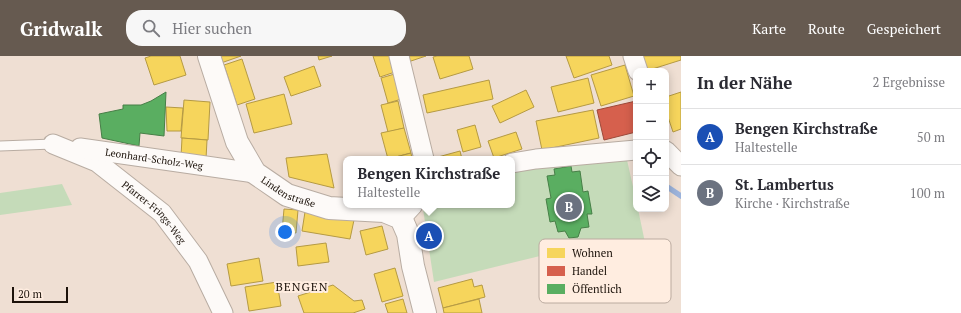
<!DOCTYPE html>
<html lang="de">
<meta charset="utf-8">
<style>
:root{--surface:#fff;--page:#f7f7f7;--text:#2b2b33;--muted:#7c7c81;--line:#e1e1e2;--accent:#665a50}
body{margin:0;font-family:"PT Serif",serif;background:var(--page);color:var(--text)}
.controls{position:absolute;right:12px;top:12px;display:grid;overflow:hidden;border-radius:8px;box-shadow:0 2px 10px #0003}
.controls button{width:36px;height:36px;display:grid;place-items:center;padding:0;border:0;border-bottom:1px solid var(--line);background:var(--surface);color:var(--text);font:20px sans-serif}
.scale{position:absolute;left:12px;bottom:10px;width:56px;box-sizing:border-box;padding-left:4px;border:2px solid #1c120a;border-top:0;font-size:11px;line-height:14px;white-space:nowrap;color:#1c120a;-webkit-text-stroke:3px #ffede0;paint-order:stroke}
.you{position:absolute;left:285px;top:176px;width:14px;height:14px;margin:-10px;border:3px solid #fff;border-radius:50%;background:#1a73e8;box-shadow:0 0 0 6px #1a73e833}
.badge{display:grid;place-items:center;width:26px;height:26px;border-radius:50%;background:var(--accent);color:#fff;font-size:13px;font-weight:700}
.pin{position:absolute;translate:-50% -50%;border:2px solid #fff;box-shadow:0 1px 4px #0006}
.popup{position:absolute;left:343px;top:100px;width:172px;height:52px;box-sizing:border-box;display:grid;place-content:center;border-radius:8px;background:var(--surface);filter:drop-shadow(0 1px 3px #0005);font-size:13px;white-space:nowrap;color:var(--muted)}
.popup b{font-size:15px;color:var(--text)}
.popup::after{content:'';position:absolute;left:50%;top:100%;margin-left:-8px;border:8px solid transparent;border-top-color:var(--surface)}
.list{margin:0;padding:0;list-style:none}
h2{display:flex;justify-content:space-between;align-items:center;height:52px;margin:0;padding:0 16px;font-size:17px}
h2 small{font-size:13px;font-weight:400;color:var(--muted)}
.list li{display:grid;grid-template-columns:26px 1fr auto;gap:12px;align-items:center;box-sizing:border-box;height:56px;padding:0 16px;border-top:1px solid var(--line)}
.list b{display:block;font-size:15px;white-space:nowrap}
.list p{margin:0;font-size:13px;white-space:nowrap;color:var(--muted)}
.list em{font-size:13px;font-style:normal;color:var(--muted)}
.icon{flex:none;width:22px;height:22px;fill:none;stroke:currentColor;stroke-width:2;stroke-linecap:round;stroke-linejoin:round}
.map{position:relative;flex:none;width:681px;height:257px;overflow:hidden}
header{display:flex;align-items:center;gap:24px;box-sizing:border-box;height:56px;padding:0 20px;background:var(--accent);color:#fff}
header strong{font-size:19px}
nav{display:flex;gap:22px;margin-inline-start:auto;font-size:14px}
.search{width:280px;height:36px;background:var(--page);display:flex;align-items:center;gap:10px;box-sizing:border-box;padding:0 14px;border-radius:16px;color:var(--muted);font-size:15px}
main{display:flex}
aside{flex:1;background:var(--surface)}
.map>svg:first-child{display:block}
</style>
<header>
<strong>Gridwalk</strong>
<div class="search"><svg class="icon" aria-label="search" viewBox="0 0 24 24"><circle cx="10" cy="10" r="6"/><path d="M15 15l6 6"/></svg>Hier suchen</div>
<nav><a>Karte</a><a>Route</a><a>Gespeichert</a></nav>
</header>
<main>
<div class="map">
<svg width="681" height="257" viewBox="0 0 681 257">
<rect width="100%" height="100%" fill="#efdfd3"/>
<g fill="#c5dbb9">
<path d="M627 104 636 144V153H638L648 201 616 210 613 191 540 200 434 226 423 153 428 149H512V114Z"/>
<path d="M62 128 72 149 0 159V137Z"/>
</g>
<g fill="#f6d55c" stroke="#b59a43">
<path d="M151 0H180L186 19 154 29 145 2Z"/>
<path d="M219 0H241L221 7Z"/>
<path d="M318 0H332L319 4Z"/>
<path d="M373 0H393L398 15 380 21Z"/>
<path d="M406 0H426L408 6Z"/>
<path d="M437 0H469L473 13 440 23 433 1Z"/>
<path d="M566 0H609L612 9 574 22Z"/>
<path d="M639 0H681V4L646 15Z"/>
<path d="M242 3 255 43 237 49 224 9Z"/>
<path d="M625 9 634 40 601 50 591 19Z"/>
<path d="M314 10 321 30 291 40 284 21Z"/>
<path d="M398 17 405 42 388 47 381 22Z"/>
<path d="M588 22 594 47 558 56 551 31Z"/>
<path d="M489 24 493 43 427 57 423 39Z"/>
<path d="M526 34 534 51 500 67 492 50Z"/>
<path d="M681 36V73L673 76 666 55V41Z"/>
<path d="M284 38 292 68 254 77 246 48Z"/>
<path d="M184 44 210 46 208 84 181 82Z"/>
<path d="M398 45 404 72 388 76 381 49Z"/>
<path d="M166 51 183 52 181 75H167Z"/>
<path d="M593 54 599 82 542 94 536 65Z"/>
<path d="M475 69 481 91 463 96 457 74Z"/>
<path d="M404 72 411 97 388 103 381 77Z"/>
<path d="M516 76 522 93 494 102 488 85Z"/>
<path d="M182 82 207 84 206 103 181 101Z"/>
<path d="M460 95 462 103H438V101Z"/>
<path d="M411 97 412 103H388Z"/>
<path d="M327 98 334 132 289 121 286 102Z"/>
<path d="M284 153 298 154 296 177 282 175Z"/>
<path d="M305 156 354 164 350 183 302 175Z"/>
<path d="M382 170 388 193 366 199 360 175Z"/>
<path d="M326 187 329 206 298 210 296 191Z"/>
<path d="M259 202 263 225 231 230 227 208Z"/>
<path d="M395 212 403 240 382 246 374 218Z"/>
<path d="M472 223 474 231 482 229 485 241 443 252 438 232Z"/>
<path d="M277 226 281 250 249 255 245 231Z"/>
<path d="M333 229 354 245 362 244 365 253 353 257H304L298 240Z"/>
<path d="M403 243 407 257H388L385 248Z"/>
<path d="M479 243 482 257H444L443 252Z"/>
</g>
<path fill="#d6604d" stroke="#9e4939" d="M636 45V76L604 84 597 54Z"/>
<g fill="#5aae61" stroke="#477f47">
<path d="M166 36 164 80 140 77 139 90 102 82 99 58 123 53V49H141L151 45Z"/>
<path d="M571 110 572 116 580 115 583 136 588 135 592 158H587L589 171 581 172 578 181 569 182 565 175 558 176 555 165 550 166 546 143 551 142 547 120 555 119 554 113Z"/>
</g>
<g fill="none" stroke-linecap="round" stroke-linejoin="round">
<path stroke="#9cb3db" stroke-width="5.5" d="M666 130 681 140"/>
<g stroke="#b8aca2" stroke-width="11">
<path id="service" d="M0 90 53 88"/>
</g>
<g stroke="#b8aca2" stroke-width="21">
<g id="minor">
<path d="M399 0 424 103"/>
<path d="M633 0 638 15"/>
<path id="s1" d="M53 88 97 106 162 157 198 205 223 257"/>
<path id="s2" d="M80 92 255 117"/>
<path d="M666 95 681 110"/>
<path d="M512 107 536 103 636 94"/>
<path d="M401 162 413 149"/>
</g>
</g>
<g stroke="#b8aca2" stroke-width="24">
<g id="tertiary">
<path id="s3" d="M209 0 237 86 255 117 287 139 329 152 384 155 401 162 408 178 413 210 425 257"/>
</g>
</g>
<use href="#service" stroke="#fdfaf8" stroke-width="9"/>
<use href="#minor" stroke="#fdfaf8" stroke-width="19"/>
<use href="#tertiary" stroke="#fdfaf8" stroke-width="22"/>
</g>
<g text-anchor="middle" stroke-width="4" stroke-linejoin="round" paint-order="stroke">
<g font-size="10" fill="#1c120a" stroke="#ffede0">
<text dy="4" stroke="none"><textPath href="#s2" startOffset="75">Leonhard-Scholz-Weg</textPath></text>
<text dy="4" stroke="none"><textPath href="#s3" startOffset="165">Lindenstraße</textPath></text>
<text dy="4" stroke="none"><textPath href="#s1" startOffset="124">Pfarrer-Frings-Weg</textPath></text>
</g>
<g font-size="12" letter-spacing="1" fill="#1c120a" stroke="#ffede0">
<text x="302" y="235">BENGEN</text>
</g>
</g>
<rect x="539" y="183" width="132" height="64" rx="6" fill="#ffede0" stroke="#bbaba0" stroke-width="1"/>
<rect x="547" y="192" width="18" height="10" fill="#f6d55c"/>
<rect x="547" y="210" width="18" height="10" fill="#d6604d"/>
<rect x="547" y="228" width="18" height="10" fill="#5aae61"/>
<g font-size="11" fill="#1c120a">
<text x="572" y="201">Wohnen</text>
<text x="572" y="219">Handel</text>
<text x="572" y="237">Öffentlich</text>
</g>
</svg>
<div class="controls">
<button>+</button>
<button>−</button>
<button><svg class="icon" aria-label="locate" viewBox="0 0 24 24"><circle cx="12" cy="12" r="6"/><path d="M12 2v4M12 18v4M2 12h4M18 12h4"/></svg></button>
<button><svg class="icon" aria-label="layers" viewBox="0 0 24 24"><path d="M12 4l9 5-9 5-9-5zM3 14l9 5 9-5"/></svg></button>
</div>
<div class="scale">20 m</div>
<div class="you"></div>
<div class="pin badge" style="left:429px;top:180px;background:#1a4fb4">A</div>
<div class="popup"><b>Bengen Kirchstraße</b>Haltestelle</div>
<div class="pin badge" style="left:569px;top:151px;background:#6b7280">B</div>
</div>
<aside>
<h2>In der Nähe<small>2 Ergebnisse</small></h2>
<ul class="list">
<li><span class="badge" style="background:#1a4fb4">A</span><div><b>Bengen Kirchstraße</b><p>Haltestelle</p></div><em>50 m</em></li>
<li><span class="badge" style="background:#6b7280">B</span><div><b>St. Lambertus</b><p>Kirche · Kirchstraße</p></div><em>100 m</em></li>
</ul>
</aside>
</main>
